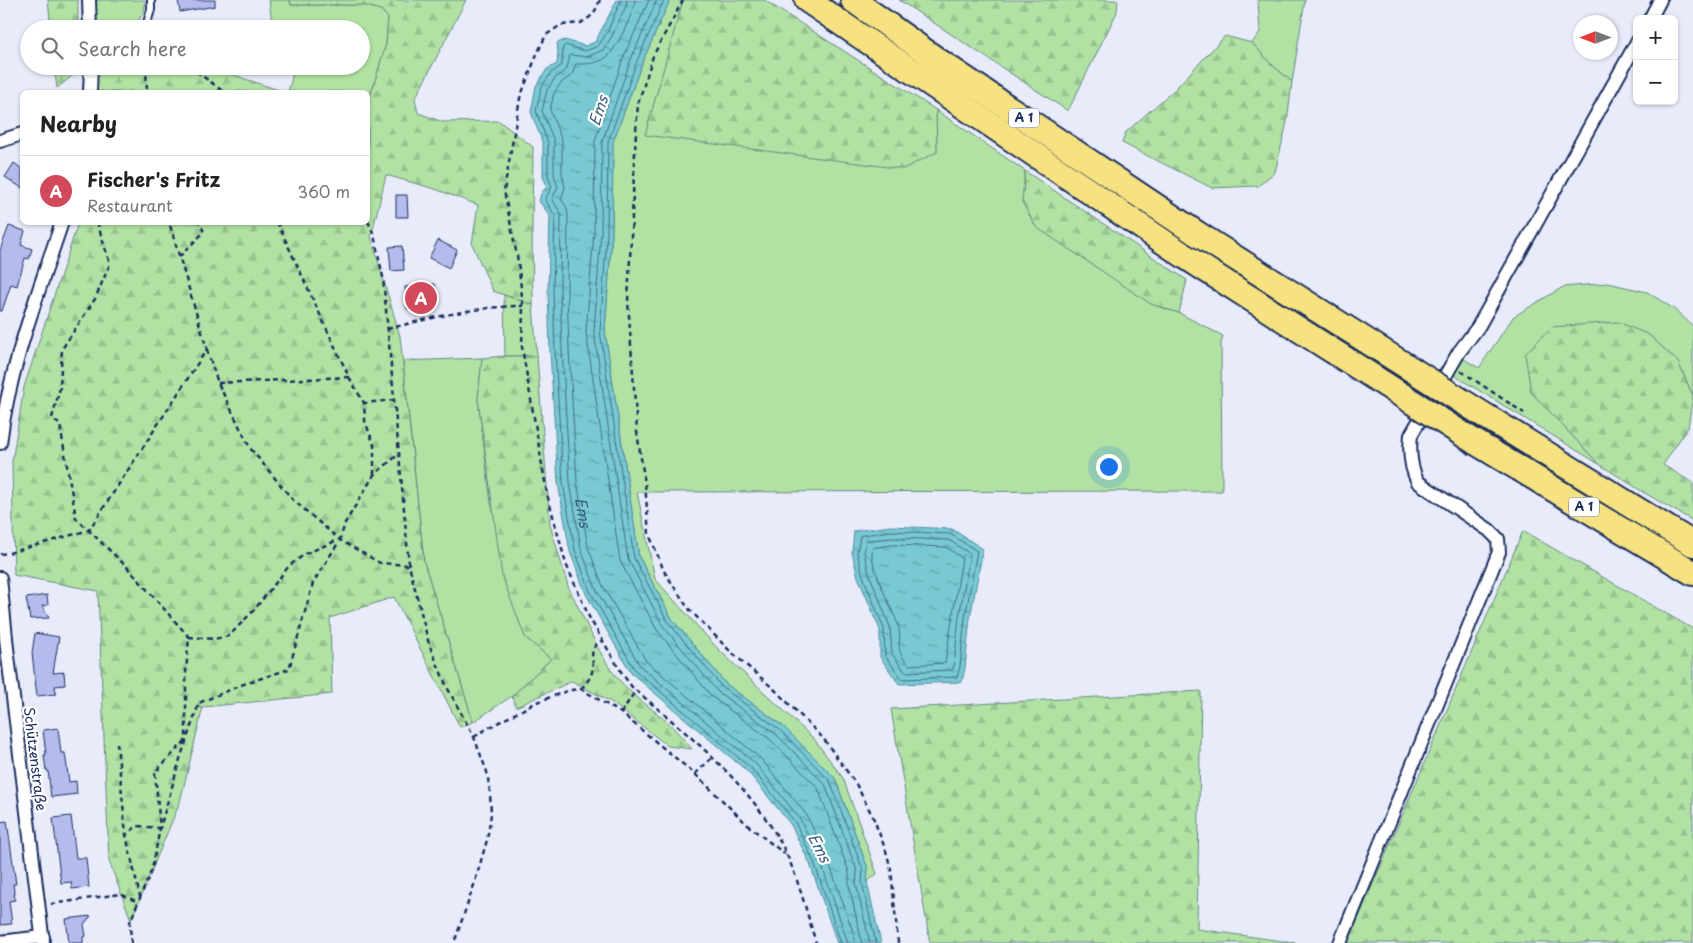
<!DOCTYPE html>
<meta charset="utf-8">
<style>
:root{--surface:#fff;--page:#f2f2f2;--text:#222;--muted:#767676;--line:#e0e0e0;--accent:#d1495b}
body{margin:0;font-family:"Playpen Sans",sans-serif;background:var(--page);color:var(--text)}
.controls{position:absolute;right:15px;top:15px;display:grid;overflow:hidden;border-radius:8px;box-shadow:0 1px 4px #0004}
.controls button{width:45px;height:45px;display:grid;place-items:center;padding:0;border:0;border-bottom:1px solid var(--line);background:var(--surface);color:var(--text);font:25px sans-serif}
.compass{position:absolute;left:1573px;top:15px;width:45px;height:45px;border-radius:50%;background:var(--surface);box-shadow:0 1px 4px #0004;rotate:270deg}
.you{position:absolute;left:1108px;top:466px;width:18px;height:18px;margin:-12px;border:4px solid #fff;border-radius:50%;background:#1a73e8;box-shadow:0 0 0 8px #1a73e833}
.badge{display:grid;place-items:center;width:32px;height:32px;border-radius:50%;background:var(--accent);color:#fff;font-size:16px;font-weight:700}
.pin{position:absolute;translate:-50% -50%;border:2px solid #fff;box-shadow:0 1px 5px #0006}
.list{margin:0;padding:0;list-style:none}
h2{display:flex;justify-content:space-between;align-items:center;height:65px;margin:0;padding:0 20px;font-size:21px}
h2 small{font-size:16px;font-weight:400;color:var(--muted)}
.list li{display:grid;grid-template-columns:32px 1fr auto;gap:15px;align-items:center;box-sizing:border-box;height:70px;padding:0 20px;border-top:1px solid var(--line)}
.list b{display:block;font-size:19px;white-space:nowrap}
.list p{margin:0;font-size:16px;white-space:nowrap;color:var(--muted)}
.list em{font-size:16px;font-style:normal;color:var(--muted)}
.icon{flex:none;width:28px;height:28px;fill:none;stroke:currentColor;stroke-width:2;stroke-linecap:round;stroke-linejoin:round}
.map{position:relative;flex:none;width:1693px;height:943px;overflow:hidden}
.search{position:absolute;background:var(--surface);box-shadow:0 1px 4px #0004;left:20px;top:20px;width:350px;height:55px;display:flex;align-items:center;gap:12px;box-sizing:border-box;padding:0 18px;border-radius:28px;color:var(--muted);font-size:19px}
.panel{position:absolute;background:var(--surface);box-shadow:0 1px 4px #0004;left:20px;top:90px;width:350px;height:135px;border-radius:8px}
.map>svg:first-child{display:block}
</style>
<div class="map">
<svg width="1693" height="943" viewBox="0 0 1693 943">
<defs>
<pattern id="forest-firs" width="22" height="20" patternUnits="userSpaceOnUse" patternTransform="scale(1.25)"><rect width="22" height="20" fill="#b1e2a3"/><path d="M5 1l3.5 6h-7zM16 11l3.5 6h-7z" fill="#98c28f"/></pattern>
<pattern id="water-ripples" width="26" height="14" patternUnits="userSpaceOnUse" patternTransform="scale(1.25)"><rect width="26" height="14" fill="#78c9d1"/><path d="M2 4q2-2 4 0t4 0M15 11q2-2 4 0t4 0" fill="none" stroke="#62a4ad"/></pattern>
</defs>
<rect width="100%" height="100%" fill="#e8ebfa"/>
<filter id="ink" filterUnits="userSpaceOnUse"><feTurbulence type="fractalNoise" baseFrequency=".02" numOctaves="2"/><feDisplacementMap in="SourceGraphic" scale="10" xChannelSelector="R" yChannelSelector="G"/><feConvolveMatrix kernelMatrix="1 2 1 2 8 2 1 2 1" color-interpolation-filters="sRGB"/></filter>
<g filter="url(#ink)">
<g fill="#b1e2a3" stroke="#668880">
<path d="M93 0H145L144 12 133 29H94Z"/>
<path d="M269 0H290L291 5H363L381 10 388 18 386 44 368 104V92H288L295 66H361V29H284L272 22Z"/>
<path d="M670 0H683L646 134 937 152 936 110 1025 171 1022 202 1151 304 1179 313 1223 336 1221 343 1222 491 637 492 655 579 719 650 814 739 843 778 877 874 867 882 868 869 835 778 783 726 726 684 672 619 639 557 605 331 612 233 613 142 642 63Z"/>
<path d="M1258 0H1305L1292 82 1271 64 1252 43 1260 32Z"/>
<path d="M1608 283 1647 292 1674 309 1693 326V396L1678 362 1649 335 1531 392 1599 464 1452 374 1462 358 1479 368 1513 317 1563 287Z"/>
<path d="M504 295 533 305 537 356H505Z"/>
<path d="M482 358 478 399 491 503 525 637 551 659 512 696 473 722 424 562 403 361Z"/>
</g>
<g fill="url(#forest-firs)" stroke="#668880">
<path d="M48 0H78V29H51Z"/>
<path d="M290 0H466L415 99 418 113 443 122 499 121 533 147 532 231 533 305 493 291 472 244 478 205 435 189 386 175 371 237 400 336 424 562 473 722 460 727 394 597 330 618 332 694 203 707 180 802 131 920 109 861 98 591 14 575 12 462 24 387 78 223 368 222V104L386 44 388 18 381 10 363 5H291Z"/>
<path d="M683 0H764L936 110 937 152 903 169 645 135Z"/>
<path d="M899 0H1118L1117 12 1068 111Z"/>
<path d="M1225 36 1252 43 1271 64 1292 82 1287 122 1275 172 1258 186 1212 188 1122 143 1126 132 1175 89Z"/>
<path d="M54 66H77V72L57 88Z"/>
<path d="M94 66H207L284 92H92Z"/>
<path d="M1025 171 1187 280 1179 313 1151 304 1036 227 1022 202Z"/>
<path d="M1618 322 1649 335 1678 362 1693 396 1688 427 1663 465 1693 483V521L1643 492 1599 464 1531 392 1525 354 1551 327Z"/>
<path d="M505 356H537L550 525 568 586 598 648 611 670 627 689 670 724 692 749 668 746 611 702 572 681 516 707 512 696 551 659 525 637 502 576 478 399 482 358Z"/>
<path d="M1523 531 1693 629V943H1348Z"/>
<path d="M1201 691 1197 929 1296 943H930L891 709Z"/>
</g>
<g fill="url(#water-ripples)" stroke="#538ba3">
<path d="M617 0H670L642 63 613 142 612 233 605 331 639 557 672 619 726 684 783 726 835 778 868 869 867 882 881 943H837L810 864 791 825 748 772 631 673 586 594 570 552 558 483 550 351 548 290 550 216 539 201 541 194 547 186 543 177V144L531 112 536 86 547 69 557 64 558 52 557 43 565 40 585 46 595 42Z"/>
<path d="M891 526 952 529 983 549 970 618 965 668 962 682 899 684 880 657V630L858 577 852 553 854 531Z"/>
</g>
<g fill="none" stroke-linecap="round" stroke-linejoin="round">
<g stroke="#406d8c" stroke-width="1">
<path d="M621 0 607 33 598 46 585 51 566 45 563 47 562 65 551 73 541 88 536 111 548 143V176L552 187 545 199 555 216 553 289 555 351 563 483 575 550 590 591 635 670 752 769 795 822 814 862 841 943"/>
<path d="M627 0 626 6 612 36 603 50 587 57 570 55 567 69 555 78 547 90 542 111 554 141V175L558 187 552 199 559 210 561 215 560 289 562 350 570 482 581 549 596 589 640 666 756 764 800 819 820 860 848 943"/>
<path id="s1" d="M635 0C634 12 617 49 607 57 598 64 587 64 576 64L572 75 561 83 554 93 550 110 562 141V173L565 187 561 199 567 208 568 215 567 289 569 350 577 481 588 547 603 586 646 661 761 759 806 814 827 857 854 935 855 943"/>
<path d="M649 0 624 56 595 141 594 232 586 332 620 561 657 630 712 697 771 740 818 788 849 872V885L862 943"/>
<path d="M657 0 631 59 602 142 601 232 594 332 628 559 663 626 718 692 776 734 825 784 857 871 856 884 870 943"/>
<path d="M664 0 637 61 608 142 607 233 600 331 634 558 668 622 722 687 780 730 830 781 863 870 862 883 876 943"/>
<path d="M891 531 950 534 977 551 965 618 960 667 957 677 902 679 885 656 884 629 863 576 857 553 860 536Z"/>
<path d="M892 538 949 540 970 554 959 617 954 666 952 670 905 672 892 654 890 627 869 573 864 552 866 541Z"/>
<path d="M892 545 946 547 962 558 945 663 909 665C893 648 903 643 898 625 893 610 866 560 873 548Z"/>
</g>
</g>
<g fill="#b4bbed" stroke="#1b2f5e">
<path d="M178 0H215V6L180 12Z"/>
<path d="M14 163 22 169V188L5 177Z"/>
<path d="M396 195H407L408 217H396Z"/>
<path d="M9 226 25 231 21 245 32 249 29 259 25 258 17 286 11 284 2 311H0V250Z"/>
<path d="M438 240 457 250 449 268 429 258Z"/>
<path d="M402 246 404 270 391 271 389 247Z"/>
<path d="M435 284 438 305 407 309 405 287Z"/>
<path d="M47 595 48 605 42 606 49 618 30 619 26 598Z"/>
<path d="M35 633 59 637 53 673 64 672 65 685 55 686 56 694 37 696 32 653Z"/>
<path d="M58 728 61 753H65L69 782 76 781 77 794 51 797 48 770H46L44 755H46L43 730Z"/>
<path d="M71 816 76 858H86L89 887 72 889 71 882 61 883 53 818Z"/>
<path d="M7 821 16 884H13L15 900 9 901 12 924 0 925V822Z"/>
<path d="M91 916 84 924 86 936 83 937V943H69L66 919Z"/>
</g>
<g fill="none" stroke-linecap="round" stroke-linejoin="round">
<g stroke="#1b2f5e" stroke-width="10">
<path id="service" d="M145 29 151 10V0"/>
</g>
<g stroke="#1b2f5e" stroke-width="16">
<g id="minor">
<path d="M89 0 90 29"/>
<path d="M1650 19 1660 0"/>
<path d="M90 92 91 66"/>
<path d="M0 141 22 134"/>
<path d="M0 443C9 368 38 294 62 222"/>
<path d="M0 578 7 648 43 943"/>
<path d="M0 942 43 937"/>
<path d="M1340 943 1499 552 1498 539 1489 530 1418 482C1410 467 1409 452 1411 435L1459 352 1478 327 1637 42"/>
</g>
</g>
<g stroke="#1b2f5e" stroke-width="28">
<g id="motorway">
<path d="M807 0 1186 257"/>
<path d="M853 0 940 62 1196 233"/>
<path d="M1487 417 1693 544"/>
<path d="M1475 442 1693 573"/>
</g>
</g>
<g stroke="#1b2f5e" stroke-width="2.5" stroke-dasharray="5 4" stroke-linecap="butt">
<path d="M600 0 595 11 590 17 581 23 561 25 546 35 537 54 520 98 504 191 518 261 523 306 522 347 547 494 566 564 590 619 623 675 632 687C685 732 741 776 777 836 796 868 805 907 816 943"/>
<path d="M683 0 653 56 638 104 636 131 628 301 637 432 645 484 649 534 664 571 688 608 730 651 774 689 823 738 856 784 873 817 886 851 891 869 898 943"/>
<path d="M146 66 147 92"/>
<path d="M189 66 224 92"/>
<path d="M368 221 374 235 383 277 409 565 429 644 447 687 474 737 487 772 490 792 491 814 487 840 474 885 454 943"/>
<path d="M99 222 98 225 110 264 95 299 62 349 60 388 52 418 60 425 76 518 128 568 189 637 186 672V740L155 772 160 828 137 826 126 835"/>
<path d="M277 222 349 377 364 403"/>
<path d="M179 257 204 232 199 222"/>
<path d="M387 329C432 318 477 306 523 306"/>
<path d="M207 350 218 383 250 448 293 500 340 540 380 563 409 565"/>
<path d="M1461 371 1524 413"/>
<path d="M218 383 349 377"/>
<path d="M374 475V445L365 421 364 403 394 400"/>
<path d="M0 554 9 553 89 530 207 349 169 222"/>
<path d="M189 637 214 639 229 636 254 610 289 566 305 554 338 540"/>
<path d="M581 689C585 684 591 678 592 672 596 658 585 650 603 640"/>
<path d="M621 713 636 690"/>
<path d="M474 737 488 728 537 702 570 690 581 689 621 713 695 774 750 827 785 854"/>
<path d="M117 743 126 835 140 897"/>
<path d="M695 774 713 757"/>
<path d="M51 904 120 894 138 902"/>
<path d="M131 943 130 922 152 869 160 828 180 759 199 703 241 685 289 669 313 583 340 540 345 523 374 475 400 453"/>
</g>
<use href="#service" stroke="#fff" stroke-width="6"/>
<use href="#minor" stroke="#fff" stroke-width="12"/>
<use href="#motorway" stroke="#f6e281" stroke-width="24"/>
<g stroke="#1b2f5e" stroke-width="28" stroke-linecap="butt">
<g id="motorway-bridge">
<path d="M1196 233 1487 417"/>
<path d="M1186 257 1475 442"/>
</g>
</g>
<use href="#motorway-bridge" stroke="#f6e281" stroke-width="24"/>
</g>
</g>
<g text-anchor="middle" stroke-width="4.5" stroke-linejoin="round" paint-order="stroke">
<g fill="#fff" stroke="#5f6d8e" stroke-width="1">
<rect x="1009" y="108.5" width="30" height="19" rx="4"/>
<rect x="1569" y="497.5" width="30" height="19" rx="4"/>
</g>
<g font-size="12" font-weight="bold" fill="#1b2f5e">
<text x="1024" y="122">A 1</text>
<text x="1584" y="511">A 1</text>
</g>
<g font-size="14" fill="#1b2f5e" stroke="#fff">
<text transform="translate(35 759) rotate(83)" y="5">Schützenstraße</text>
</g>
<g font-size="15" font-style="italic" fill="#375d80" stroke="#fff">
<text transform="translate(599 111) rotate(-72)" y="5">Ems</text>
<text dy="5" stroke="none"><textPath href="#s1" startOffset="560">Ems</textPath></text>
<text transform="translate(819 848) rotate(63)" y="5">Ems</text>
</g>
</g>
</svg>
<div class="controls">
<button>+</button>
<button>−</button>
</div>
<svg class="compass" viewBox="-18 -18 36 36"><path d="M0-13l5 13h-10z" fill="#e53935"/><path d="M0 13l5-13h-10z" fill="#767676"/></svg>
<div class="you"></div>
<div class="pin badge" style="left:421px;top:298px">A</div>
<div class="search"><svg class="icon" aria-label="search" viewBox="0 0 24 24"><circle cx="10" cy="10" r="6"/><path d="M15 15l6 6"/></svg>Search here</div>
<section class="panel">
<h2>Nearby<small></small></h2>
<ul class="list">
<li><span class="badge">A</span><div><b>Fischer's Fritz</b><p>Restaurant</p></div><em>360 m</em></li>
</ul>
</section>
</div>
